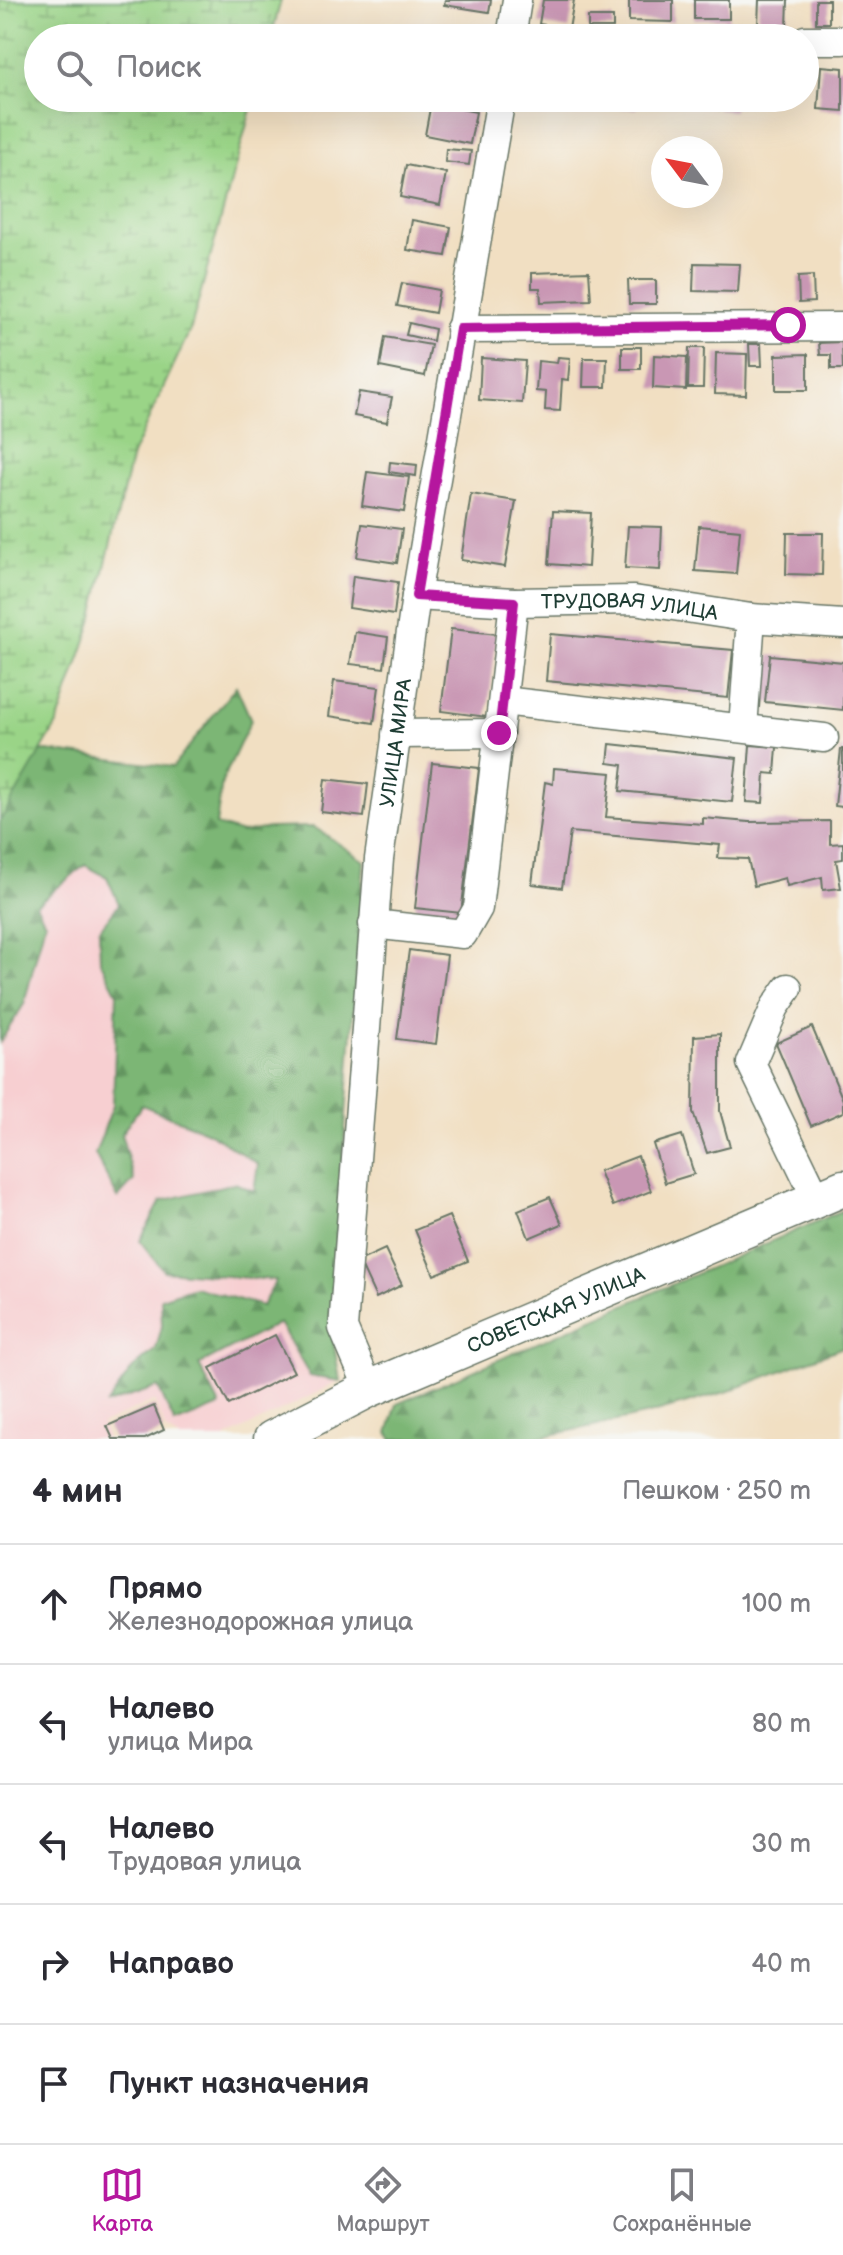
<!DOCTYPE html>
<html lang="ru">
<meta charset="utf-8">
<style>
:root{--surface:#fff;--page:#f7f7f7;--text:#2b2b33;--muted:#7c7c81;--line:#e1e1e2;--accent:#b5179e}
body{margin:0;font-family:"Balsamiq Sans",sans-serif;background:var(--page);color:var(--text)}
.compass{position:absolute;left:651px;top:136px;width:72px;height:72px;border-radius:50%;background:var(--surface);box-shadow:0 8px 32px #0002;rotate:302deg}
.stop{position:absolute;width:24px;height:24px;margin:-18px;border:6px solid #b5179e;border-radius:50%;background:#fff}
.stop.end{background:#b5179e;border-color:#fff;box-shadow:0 2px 8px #0008}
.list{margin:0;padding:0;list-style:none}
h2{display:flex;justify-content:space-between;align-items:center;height:104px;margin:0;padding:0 32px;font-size:34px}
h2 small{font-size:26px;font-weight:400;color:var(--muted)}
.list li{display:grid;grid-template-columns:52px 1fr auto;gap:24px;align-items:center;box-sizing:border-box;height:120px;padding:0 32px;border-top:2px solid var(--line)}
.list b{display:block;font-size:30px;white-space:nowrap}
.list p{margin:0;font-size:26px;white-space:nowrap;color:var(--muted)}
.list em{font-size:26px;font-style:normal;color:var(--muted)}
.icon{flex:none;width:44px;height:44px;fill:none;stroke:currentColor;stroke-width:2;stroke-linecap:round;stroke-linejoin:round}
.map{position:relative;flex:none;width:843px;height:1439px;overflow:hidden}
.search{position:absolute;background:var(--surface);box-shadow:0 8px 32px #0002;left:24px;right:24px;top:24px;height:88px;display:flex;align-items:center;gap:20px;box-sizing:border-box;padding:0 28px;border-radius:44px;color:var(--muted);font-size:30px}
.sheet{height:704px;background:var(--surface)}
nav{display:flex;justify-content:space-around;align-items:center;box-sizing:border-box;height:112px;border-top:2px solid var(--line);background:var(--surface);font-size:22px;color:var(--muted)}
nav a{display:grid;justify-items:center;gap:4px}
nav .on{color:var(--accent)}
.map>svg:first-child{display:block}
</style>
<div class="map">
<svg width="843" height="1439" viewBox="0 0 843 1439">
<defs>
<pattern id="forest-firs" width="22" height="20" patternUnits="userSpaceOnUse" patternTransform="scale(2)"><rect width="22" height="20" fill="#7bb674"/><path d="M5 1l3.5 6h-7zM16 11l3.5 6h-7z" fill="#649560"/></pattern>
<pattern id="wetland-marsh" width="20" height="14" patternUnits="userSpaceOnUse" patternTransform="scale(2)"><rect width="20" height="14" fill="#9ad487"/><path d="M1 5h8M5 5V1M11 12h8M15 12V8" fill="none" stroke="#7dad6f"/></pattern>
</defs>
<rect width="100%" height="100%" fill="#f6f6f2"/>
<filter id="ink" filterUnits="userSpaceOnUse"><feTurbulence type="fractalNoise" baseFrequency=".0125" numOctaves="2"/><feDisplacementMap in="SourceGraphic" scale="16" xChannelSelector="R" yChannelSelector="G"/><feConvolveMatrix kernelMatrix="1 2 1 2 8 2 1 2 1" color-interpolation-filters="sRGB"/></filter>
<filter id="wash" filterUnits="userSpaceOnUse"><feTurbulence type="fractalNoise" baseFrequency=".006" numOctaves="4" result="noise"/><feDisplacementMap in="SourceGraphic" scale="32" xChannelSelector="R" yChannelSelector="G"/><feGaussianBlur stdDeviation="1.8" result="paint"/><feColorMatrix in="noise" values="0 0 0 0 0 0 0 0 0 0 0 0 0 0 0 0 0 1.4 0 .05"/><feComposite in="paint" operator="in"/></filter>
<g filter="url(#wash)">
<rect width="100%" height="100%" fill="#f1dfc2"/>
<path fill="#f7cfd1" d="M39 843 364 861 331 1326 340 1381 224 1439H180L167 1431 154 1401 102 1424 107 1439H0V909Z"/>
<g fill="url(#forest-firs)" stroke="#4d7a54" stroke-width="2">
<path d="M236 686 251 720 222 782 216 825 242 833 269 828 314 827 364 861 331 1326 340 1381 310 1376 279 1323 199 1365 220 1406 175 1424 158 1387 107 1404 133 1368 156 1349 162 1326 161 1298 194 1287 262 1306 276 1280 164 1271 140 1241 161 1201 235 1183 254 1191 258 1164 208 1132 142 1105 121 1134 134 1180 118 1198 95 1154 113 1105 117 993 100 961 99 930 119 904 107 877 85 865 36 905 45 922 24 1004 0 1042V756L47 751 173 767Z"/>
<path d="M843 1210V1347L729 1391 649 1414 532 1439H393L388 1433 397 1404Z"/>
</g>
<path fill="url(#wetland-marsh)" stroke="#5c885e" stroke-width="2" d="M0 0H281L271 38H38V98H254L191 328 132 455 91 625 57 724 0 821Z"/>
<g id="blocks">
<g fill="#c997b4">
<path d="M445 0H491L489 12 444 5Z"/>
<path d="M543 0H574L569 29 539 24Z"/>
<path d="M629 0H673V22L629 21Z"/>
<rect x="694" y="0" width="35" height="19"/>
<path d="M759 0H788L787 27 758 25Z"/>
<rect x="816" y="0" width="13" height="23"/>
<rect x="588" y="17" width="25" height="11"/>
<path d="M821 66 843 68V111L818 109Z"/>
<path d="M529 98H560L558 108 528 103Z"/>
<path d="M605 98H637V109L605 108Z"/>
<path d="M718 98H735L734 111 718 110Z"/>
<path d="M431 103 476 112 470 144 425 135Z"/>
<path d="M446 149 471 151 469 165 445 162Z"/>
<path d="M406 165 446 173 440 205 400 197Z"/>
<path d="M412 220 451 227 446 256 407 250Z"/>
<path d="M694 263 740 264 738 292 693 291Z"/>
<path d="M589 271 591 300 541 302 540 288H532V273Z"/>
<path d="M813 276 814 302 799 303 798 277Z"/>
<path d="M628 280H656V304H629Z"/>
<path d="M402 283 439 290 435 313 397 306Z"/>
<path d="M409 323 435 329 433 341 406 335Z"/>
<path d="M385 337 431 345 425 376 380 367Z"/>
<path d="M842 342 843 369H831V355H820L819 343Z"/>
<path d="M749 344H761L762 366H750Z"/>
<rect x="622" y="347" width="19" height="22"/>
<path d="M689 348H704L703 388H688Z"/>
<path d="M716 353 747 354 746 395 715 394Z"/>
<path d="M808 354V390H776V355Z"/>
<path d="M654 355 687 357 686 390 653 388Z"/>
<path d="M558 357 570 358 568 380 562 379 560 411 545 410 546 392 536 391 538 361 557 363Z"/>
<path d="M481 358 525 361 522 403 479 400Z"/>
<path d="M584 358H607L606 387H583Z"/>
<path d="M359 392 392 397 387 422 354 416Z"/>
<path d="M390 462 417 465 416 476 389 472Z"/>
<path d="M367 472 409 477 404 512 362 506Z"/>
<path d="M471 494 516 501 505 567 461 560Z"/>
<path d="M553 511 591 513 588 567 549 564Z"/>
<path d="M362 524 402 529 397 563 357 557Z"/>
<path d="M628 526 662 527 660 570 625 568Z"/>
<path d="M699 526 740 530 736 574 695 571Z"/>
<path d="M787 533H823L822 575 786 574Z"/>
<path d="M353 576 398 582 394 615 349 608Z"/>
<path d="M451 629 497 634 487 717 441 711Z"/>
<path d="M355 632 388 637 384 668 350 664Z"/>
<path d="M550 634 733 650 728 698 546 681Z"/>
<path d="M770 655 843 662V710L765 702Z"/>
<path d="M334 681 379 687 374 723 329 716Z"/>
<path d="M610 744 737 758 732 802 620 791 623 765 608 763Z"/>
<path d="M750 745 777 747 775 774 765 773 763 803 746 802Z"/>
<path d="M841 749H843V807L835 806Z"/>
<path d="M432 763 479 768 461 913 415 908Z"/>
<path d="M554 768 611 773 606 817 703 824V818L749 822 830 821V844L843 843V859L836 860 841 888 823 890 822 877 787 886 785 878 754 886 748 859 718 858 720 845 570 832 562 888 532 884 545 782 553 784Z"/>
<path d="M325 779 368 784 364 817 321 812Z"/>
<path d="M409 950 447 955 436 1044 397 1039Z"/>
<path d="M812 1027 843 1100V1112L811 1126 776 1043Z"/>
<path d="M720 1034V1111L730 1147 707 1153 693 1112 694 1036Z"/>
<path d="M682 1135 694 1174 665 1183 653 1144Z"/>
<path d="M638 1156 651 1191 613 1206 599 1171Z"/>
<path d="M550 1197 562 1224 529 1238 518 1210Z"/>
<path d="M449 1216 468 1261 434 1275 415 1230Z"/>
<path d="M385 1249 402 1285 376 1298 359 1261Z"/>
<path d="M275 1335 294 1372 229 1405 210 1368Z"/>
<path d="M154 1406 164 1430 145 1439H113L107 1426Z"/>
</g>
</g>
</g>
<g filter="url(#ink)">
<use href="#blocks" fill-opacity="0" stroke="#687666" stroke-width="2"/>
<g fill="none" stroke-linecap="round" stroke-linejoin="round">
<g stroke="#687666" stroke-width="31">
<g id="minor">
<path d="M511 38 517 0"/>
<path d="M805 40H843"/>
<path d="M460 329 843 327"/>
<path id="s1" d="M416 596 514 602 634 600 751 618 843 624"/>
<path d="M503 701 824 738"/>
<path d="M743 728 751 618"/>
<path d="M396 734 499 733"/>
<path d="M373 924 463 934 478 908 514 602"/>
<path d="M788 988 775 1007 751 1063 817 1199"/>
<path id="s2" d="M369 1389 343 1328 379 859 416 596 501 98"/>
</g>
</g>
<g stroke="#687666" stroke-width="39">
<g id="major">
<path id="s3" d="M272 1439 369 1389 843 1188"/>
</g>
</g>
<use href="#minor" stroke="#fff" stroke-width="28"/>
<use href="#major" stroke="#fff" stroke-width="36"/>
</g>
</g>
<g fill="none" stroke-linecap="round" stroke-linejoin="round" filter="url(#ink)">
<path stroke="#b5179e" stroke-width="10" d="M499 733 514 602 416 596 460 329 788 325"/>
</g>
<g text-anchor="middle" stroke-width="6" stroke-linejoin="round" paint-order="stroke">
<g font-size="20" fill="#1f3d34" stroke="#f6f6f2">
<text dy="7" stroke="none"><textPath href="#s1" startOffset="214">ТРУДОВАЯ УЛИЦА</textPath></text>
<text dy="7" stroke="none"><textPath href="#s2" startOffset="654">УЛИЦА МИРА</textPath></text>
<text dy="7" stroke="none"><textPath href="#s3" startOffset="312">СОВЕТСКАЯ УЛИЦА</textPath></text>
</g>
</g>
</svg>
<svg class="compass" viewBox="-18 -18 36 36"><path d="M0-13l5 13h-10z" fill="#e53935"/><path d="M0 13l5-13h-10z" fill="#7c7c81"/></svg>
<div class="stop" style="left:788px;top:325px"></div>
<div class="stop end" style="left:499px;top:733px"></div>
<div class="search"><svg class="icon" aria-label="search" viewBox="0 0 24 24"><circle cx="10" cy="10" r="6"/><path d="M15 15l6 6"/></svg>Поиск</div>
</div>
<section class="sheet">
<h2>4 мин<small>Пешком · 250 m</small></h2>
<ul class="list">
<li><svg class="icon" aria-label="ahead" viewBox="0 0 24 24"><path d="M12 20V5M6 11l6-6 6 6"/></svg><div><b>Прямо</b><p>Железнодорожная улица</p></div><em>100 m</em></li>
<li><svg class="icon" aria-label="left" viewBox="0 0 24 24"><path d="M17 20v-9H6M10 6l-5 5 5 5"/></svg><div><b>Налево</b><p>улица Мира</p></div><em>80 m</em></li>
<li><svg class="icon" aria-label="left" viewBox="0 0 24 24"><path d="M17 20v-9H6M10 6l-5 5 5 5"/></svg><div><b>Налево</b><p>Трудовая улица</p></div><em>30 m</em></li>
<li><svg class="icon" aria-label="right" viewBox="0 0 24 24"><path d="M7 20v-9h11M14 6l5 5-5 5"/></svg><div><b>Направо</b></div><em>40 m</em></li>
<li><svg class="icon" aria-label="arrive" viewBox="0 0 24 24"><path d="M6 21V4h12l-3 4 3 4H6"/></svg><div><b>Пункт назначения</b></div></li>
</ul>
</section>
<nav>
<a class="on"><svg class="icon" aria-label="map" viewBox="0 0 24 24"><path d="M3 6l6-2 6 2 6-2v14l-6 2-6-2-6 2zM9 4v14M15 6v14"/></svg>Карта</a>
<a><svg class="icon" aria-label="directions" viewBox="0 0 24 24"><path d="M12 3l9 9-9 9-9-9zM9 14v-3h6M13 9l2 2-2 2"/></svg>Маршрут</a>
<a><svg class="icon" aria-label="saved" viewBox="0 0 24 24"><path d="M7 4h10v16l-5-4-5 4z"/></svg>Сохранённые</a>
</nav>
